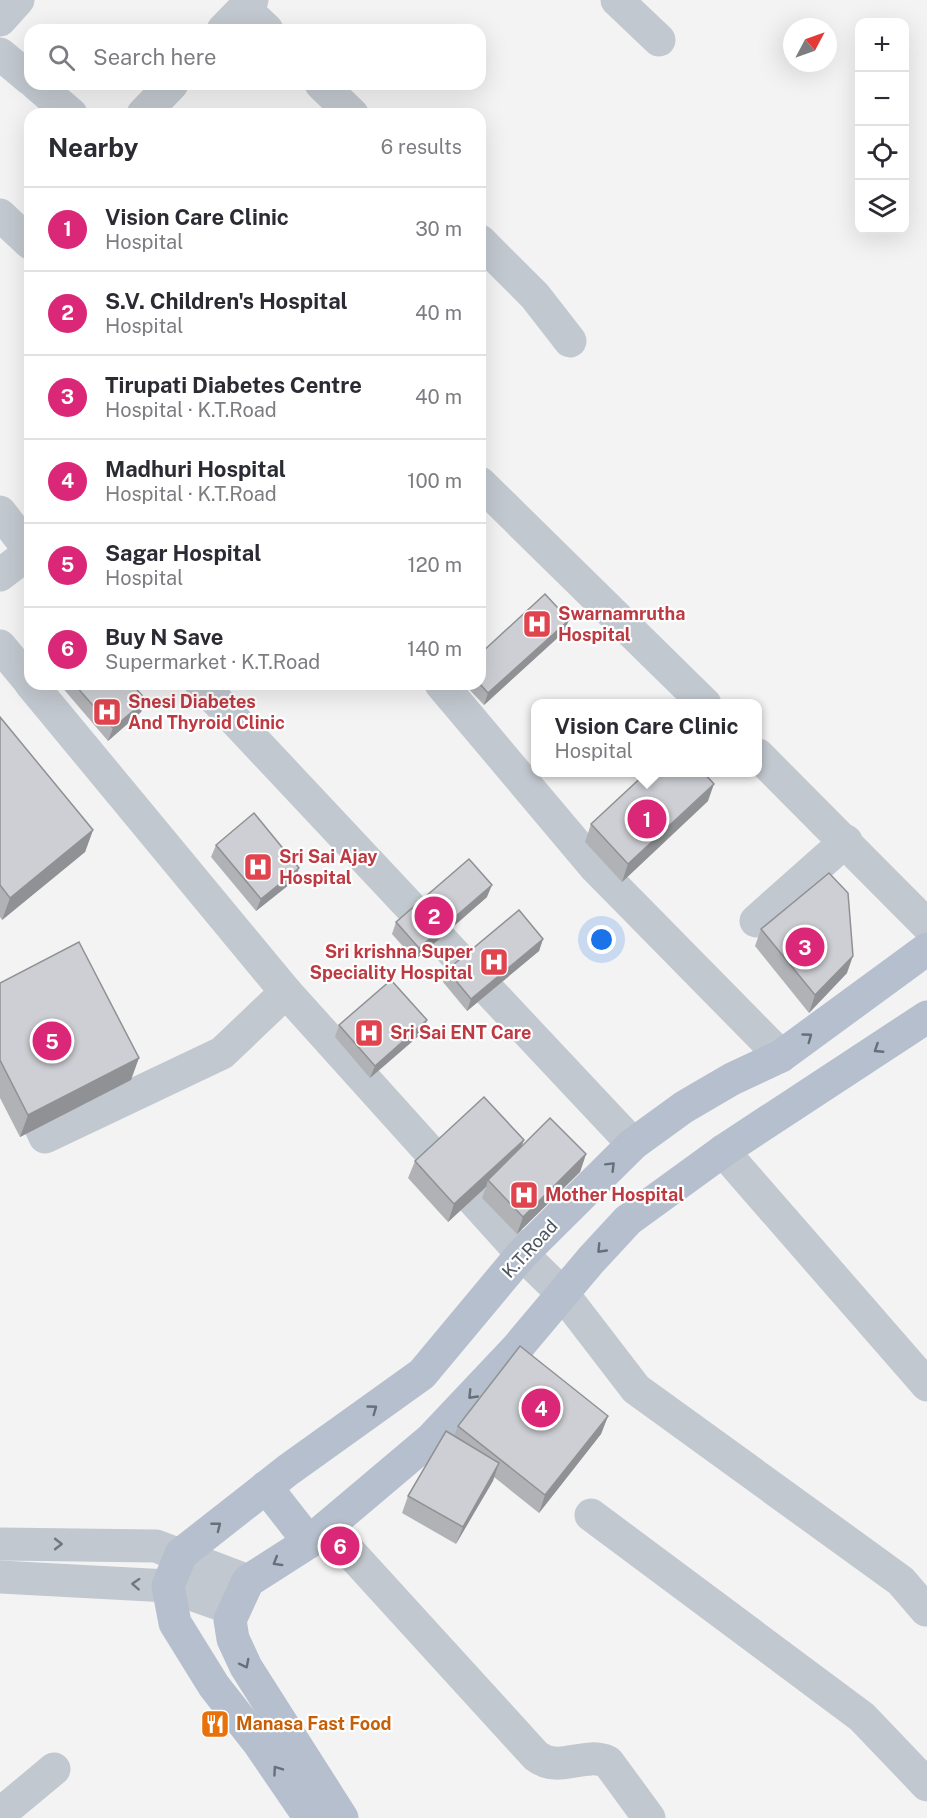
<!DOCTYPE html>
<meta charset="utf-8">
<style>
:root{--surface:#fff;--page:#f2f2f3;--text:#2b2b33;--muted:#7c7c81;--line:#e1e1e2;--accent:#db2777}
body{margin:0;font-family:"Public Sans",sans-serif;background:var(--page);color:var(--text)}
.controls{position:absolute;right:18px;top:18px;display:grid;overflow:hidden;border-radius:12px;box-shadow:0 6px 24px #0002}
.controls button{width:54px;height:54px;display:grid;place-items:center;padding:0;border:0;border-bottom:2px solid var(--line);background:var(--surface);color:var(--text);font:30px sans-serif}
.compass{position:absolute;left:783px;top:18px;width:54px;height:54px;border-radius:50%;background:var(--surface);box-shadow:0 6px 24px #0002;rotate:49deg}
.you{position:absolute;left:602px;top:940px;width:21px;height:21px;margin:-15px;border:4px solid #fff;border-radius:50%;background:#1a73e8;box-shadow:0 0 0 9px #1a73e833}
.badge{display:grid;place-items:center;width:39px;height:39px;border-radius:50%;background:var(--accent);color:#fff;font-size:20px;font-weight:700}
.pin{position:absolute;translate:-50% -50%;border:3px solid #fff;box-shadow:0 2px 6px #0006}
.popup{position:absolute;left:531px;top:699px;width:231px;height:78px;box-sizing:border-box;display:grid;place-content:center;border-radius:12px;background:var(--surface);filter:drop-shadow(0 2px 4px #0005);font-size:20px;white-space:nowrap;color:var(--muted)}
.popup b{font-size:22px;color:var(--text)}
.popup::after{content:'';position:absolute;left:50%;top:100%;margin-left:-12px;border:12px solid transparent;border-top-color:var(--surface)}
.list{margin:0;padding:0;list-style:none}
h2{display:flex;justify-content:space-between;align-items:center;height:78px;margin:0;padding:0 24px;font-size:26px}
h2 small{font-size:20px;font-weight:400;color:var(--muted)}
.list li{display:grid;grid-template-columns:39px 1fr auto;gap:18px;align-items:center;box-sizing:border-box;height:84px;padding:0 24px;border-top:2px solid var(--line)}
.list b{display:block;font-size:22px;white-space:nowrap}
.list p{margin:0;font-size:20px;white-space:nowrap;color:var(--muted)}
.list em{font-size:20px;font-style:normal;color:var(--muted)}
.icon{flex:none;width:33px;height:33px;fill:none;stroke:currentColor;stroke-width:2;stroke-linecap:round;stroke-linejoin:round}
.map{position:relative;flex:none;width:927px;height:1818px;overflow:hidden}
.search{position:absolute;background:var(--surface);box-shadow:0 6px 24px #0002;left:24px;top:24px;width:462px;height:66px;display:flex;align-items:center;gap:15px;box-sizing:border-box;padding:0 21px;border-radius:18px;color:var(--muted);font-size:22px}
.panel{position:absolute;background:var(--surface);box-shadow:0 6px 24px #0002;left:24px;top:108px;width:462px;height:582px;border-radius:18px}
.map>svg:first-child{display:block}
</style>
<div class="map">
<svg width="927" height="1818" viewBox="0 0 927 1818">
<rect width="100%" height="100%" fill="#f4f3f3"/>
<g fill="none" stroke-linecap="round" stroke-linejoin="round">
<g stroke="#c2c8cf" stroke-width="33">
<path d="M617 0 659 40"/>
<path d="M244 8 267 30"/>
<path d="M0 20 18 0"/>
<path d="M223 30 252 0"/>
<path d="M0 54 30 79"/>
<path d="M36 84 71 114"/>
<path d="M321 84 352 114"/>
<path d="M143 114 172 84"/>
<path d="M0 215 30 243"/>
<path d="M480 241 535 296 570 341"/>
<path d="M480 483 705 704"/>
<path d="M0 512 30 551"/>
<path d="M0 575 30 552"/>
<path d="M0 646 30 682"/>
<path d="M31 684 286 992 522 1254 563 1294 636 1389 901 1581 926 1610"/>
<path d="M201 684 633 1144"/>
<path d="M441 684 596 868 781 1056"/>
<path d="M758 755 927 925"/>
<path d="M756 921 846 841"/>
<path d="M0 1038 45 1137 222 1053 286 992"/>
<path d="M723 1151 927 1385"/>
<path d="M591 1515 862 1717 927 1785"/>
<path d="M327 1527 536 1756C559 1774 584 1751 608 1762L649 1818"/>
<path d="M0 1544 156 1546 248 1581"/>
<path d="M0 1577 168 1586 233 1609"/>
<path d="M0 1814 54 1769"/>
</g>
<g stroke="#b6bfcd" stroke-width="33">
<path d="M266 1487 309 1542"/>
<path d="M310 1818 258 1742 214 1686 175 1623 168 1586 181 1554 288 1470 422 1374 522 1254 633 1144 684 1107 732 1079 781 1056 927 949"/>
<path d="M342 1818 246 1667 233 1639 230 1620 248 1581 309 1542 431 1439 517 1348 591 1260 628 1220 723 1151 927 1017"/>
</g>
</g>
<g fill="#b0b2b6">
<path d="M564 632 484 705 464 684H480Z"/>
<path d="M61 684H132L146 700 141 712 108 741 61 686Z"/>
<path d="M0 717 93 830 85 852 2 920 0 917Z"/>
<path d="M708 801 622 882 585 842 591 824Z"/>
<path d="M216 845 295 880 256 911 211 857Z"/>
<path d="M487 897 415 960 392 934 396 922Z"/>
<path d="M761 929 847 973 809 1013 755 946Z"/>
<path d="M543 939 539 951 467 1011 443 982 447 970Z"/>
<path d="M0 983 131 1080 20 1137 0 1098Z"/>
<path d="M427 1020 422 1033 370 1078 335 1037 339 1025Z"/>
<path d="M524 1140 521 1147 586 1154 580 1172 517 1234 482 1198 486 1187 448 1222 408 1178 415 1161Z"/>
<path d="M608 1416 601 1434 539 1513 494 1477 456 1544 402 1513 408 1496 454 1436 458 1426Z"/>
</g>
<g fill="#909194">
<path d="M569 620 564 632 484 705 488 693Z"/>
<path d="M146 700 141 712 108 741 113 728Z"/>
<path d="M714 784 708 801 622 882 628 864Z"/>
<path d="M93 830 85 852 2 920 10 898Z"/>
<path d="M299 868 295 880 256 911 261 899Z"/>
<path d="M492 885 487 897 415 960 419 948Z"/>
<path d="M543 939 539 951 467 1011 471 999Z"/>
<path d="M853 956 847 973 809 1013 815 995Z"/>
<path d="M427 1020 422 1033 370 1078 375 1066Z"/>
<path d="M139 1058 131 1080 20 1137 28 1115Z"/>
<path d="M524 1140 517 1157 488 1180 486 1187 448 1222 454 1204Z"/>
<path d="M586 1154 580 1172 517 1234 523 1217Z"/>
<path d="M608 1416 601 1434 539 1513 545 1495Z"/>
<path d="M499 1463 493 1481 456 1544 463 1527Z"/>
</g>
<g fill="#cdcfd4" stroke="#909194" stroke-width="1.5">
<path d="M545 594 569 620 488 693 480 684V654Z"/>
<path d="M74 684H132L146 700 113 728Z"/>
<path d="M0 717 93 830 10 898 0 885Z"/>
<path d="M647 772H703L714 784 628 864 591 824Z"/>
<path d="M254 813 299 868 261 899 216 845Z"/>
<path d="M469 859 492 885 419 948 396 922Z"/>
<path d="M829 873 848 893 853 956 815 995 761 929Z"/>
<path d="M519 910 543 939 471 999 447 970Z"/>
<path d="M79 942 139 1058 28 1115 0 1060V983Z"/>
<path d="M391 980 427 1020 375 1066 339 1025Z"/>
<path d="M484 1097 524 1140 454 1204 415 1161Z"/>
<path d="M550 1118 586 1154 523 1217 488 1180Z"/>
<path d="M520 1346 608 1416 545 1495 458 1426Z"/>
<path d="M446 1431 499 1463 463 1527 408 1496Z"/>
</g>
<defs><path id="oneway-chevron" d="M-2-3.5L2.5 0L-2 3.5" fill="none" stroke-width="1.6" stroke-linecap="round" stroke-linejoin="round" transform="scale(1.5)"/></defs>
<g stroke="#666f7a">
<use href="#oneway-chevron" transform="translate(808 1037) rotate(-36)"/>
<use href="#oneway-chevron" transform="translate(878 1049) rotate(147)"/>
<use href="#oneway-chevron" transform="translate(611 1166) rotate(-45)"/>
<use href="#oneway-chevron" transform="translate(601 1249) rotate(134)"/>
<use href="#oneway-chevron" transform="translate(472 1395) rotate(134)"/>
<use href="#oneway-chevron" transform="translate(373 1409) rotate(-36)"/>
<use href="#oneway-chevron" transform="translate(217 1526) rotate(-38)"/>
<use href="#oneway-chevron" transform="translate(277 1562) rotate(149)"/>
<use href="#oneway-chevron" transform="translate(245 1664) rotate(63)"/>
<use href="#oneway-chevron" transform="translate(277 1770) rotate(-125)"/>
</g>
<g stroke="#6f7780">
<use href="#oneway-chevron" transform="translate(58 1544)"/>
<use href="#oneway-chevron" transform="translate(136 1584) rotate(-177)"/>
</g>
<defs>
<g id="hospital-square" transform="scale(1.5)"><rect x="-9" y="-9" width="18" height="18" rx="4" fill="#e0444e" stroke="#fff"/><path d="M-5-5h3v3.5h4V-5h3V5h-3V1.5h-4V5h-3Z" fill="#fff"/></g>
<g id="restaurant-square" transform="scale(1.5)"><rect x="-9" y="-9" width="18" height="18" rx="4" fill="#e8710a" stroke="#fff"/><path d="M-5-6h1v4h1v-4h1v4h1v-4h1v5L-1.5 .5V6h-2V.5L-5-1ZM5-6V6H3V1.5H1.5Q1.5-4 5-6Z" fill="#fff"/></g>
</defs>
<g fill-rule="evenodd">
<use href="#hospital-square" x="537" y="624"/>
<use href="#hospital-square" x="107" y="712"/>
<use href="#hospital-square" x="258" y="867"/>
<use href="#hospital-square" x="494" y="962"/>
<use href="#hospital-square" x="369" y="1033"/>
<use href="#hospital-square" x="524" y="1195"/>
<use href="#restaurant-square" x="215" y="1724"/>
</g>
<g text-anchor="middle" stroke-width="4.5" stroke-linejoin="round" paint-order="stroke">
<g font-size="18" font-weight="bold" fill="#be3a42" stroke="#fff" text-anchor="start">
<text x="558" y="620">Swarnamrutha<tspan x="558" dy="21">Hospital</tspan></text>
<text x="128" y="708">Snesi Diabetes<tspan x="128" dy="21">And Thyroid Clinic</tspan></text>
<text x="279" y="863">Sri Sai Ajay<tspan x="279" dy="21">Hospital</tspan></text>
<text x="473" y="958" text-anchor="end">Sri krishna Super<tspan x="473" dy="21">Speciality Hospital</tspan></text>
<text x="390" y="1039">Sri Sai ENT Care</text>
<text x="545" y="1201">Mother Hospital</text>
</g>
<g font-size="18" fill="#4c545e" stroke="#fff">
<text transform="translate(530 1249) rotate(-47)" y="6">K.T.Road</text>
</g>
<g font-size="18" font-weight="bold" fill="#c56008" stroke="#fff" text-anchor="start">
<text x="236" y="1730">Manasa Fast Food</text>
</g>
</g>
</svg>
<div class="controls">
<button>+</button>
<button>−</button>
<button><svg class="icon" aria-label="locate" viewBox="0 0 24 24"><circle cx="12" cy="12" r="6"/><path d="M12 2v4M12 18v4M2 12h4M18 12h4"/></svg></button>
<button><svg class="icon" aria-label="layers" viewBox="0 0 24 24"><path d="M12 4l9 5-9 5-9-5zM3 14l9 5 9-5"/></svg></button>
</div>
<svg class="compass" viewBox="-18 -18 36 36"><path d="M0-13l5 13h-10z" fill="#e53935"/><path d="M0 13l5-13h-10z" fill="#7c7c81"/></svg>
<div class="you"></div>
<div class="pin badge" style="left:647px;top:819px">1</div>
<div class="popup"><b>Vision Care Clinic</b>Hospital</div>
<div class="pin badge" style="left:434px;top:916px">2</div>
<div class="pin badge" style="left:805px;top:947px">3</div>
<div class="pin badge" style="left:541px;top:1408px">4</div>
<div class="pin badge" style="left:52px;top:1041px">5</div>
<div class="pin badge" style="left:340px;top:1546px">6</div>
<div class="search"><svg class="icon" aria-label="search" viewBox="0 0 24 24"><circle cx="10" cy="10" r="6"/><path d="M15 15l6 6"/></svg>Search here</div>
<section class="panel">
<h2>Nearby<small>6 results</small></h2>
<ul class="list">
<li><span class="badge">1</span><div><b>Vision Care Clinic</b><p>Hospital</p></div><em>30 m</em></li>
<li><span class="badge">2</span><div><b>S.V. Children's Hospital</b><p>Hospital</p></div><em>40 m</em></li>
<li><span class="badge">3</span><div><b>Tirupati Diabetes Centre</b><p>Hospital · K.T.Road</p></div><em>40 m</em></li>
<li><span class="badge">4</span><div><b>Madhuri Hospital</b><p>Hospital · K.T.Road</p></div><em>100 m</em></li>
<li><span class="badge">5</span><div><b>Sagar Hospital</b><p>Hospital</p></div><em>120 m</em></li>
<li><span class="badge">6</span><div><b>Buy N Save</b><p>Supermarket · K.T.Road</p></div><em>140 m</em></li>
</ul>
</section>
</div>
